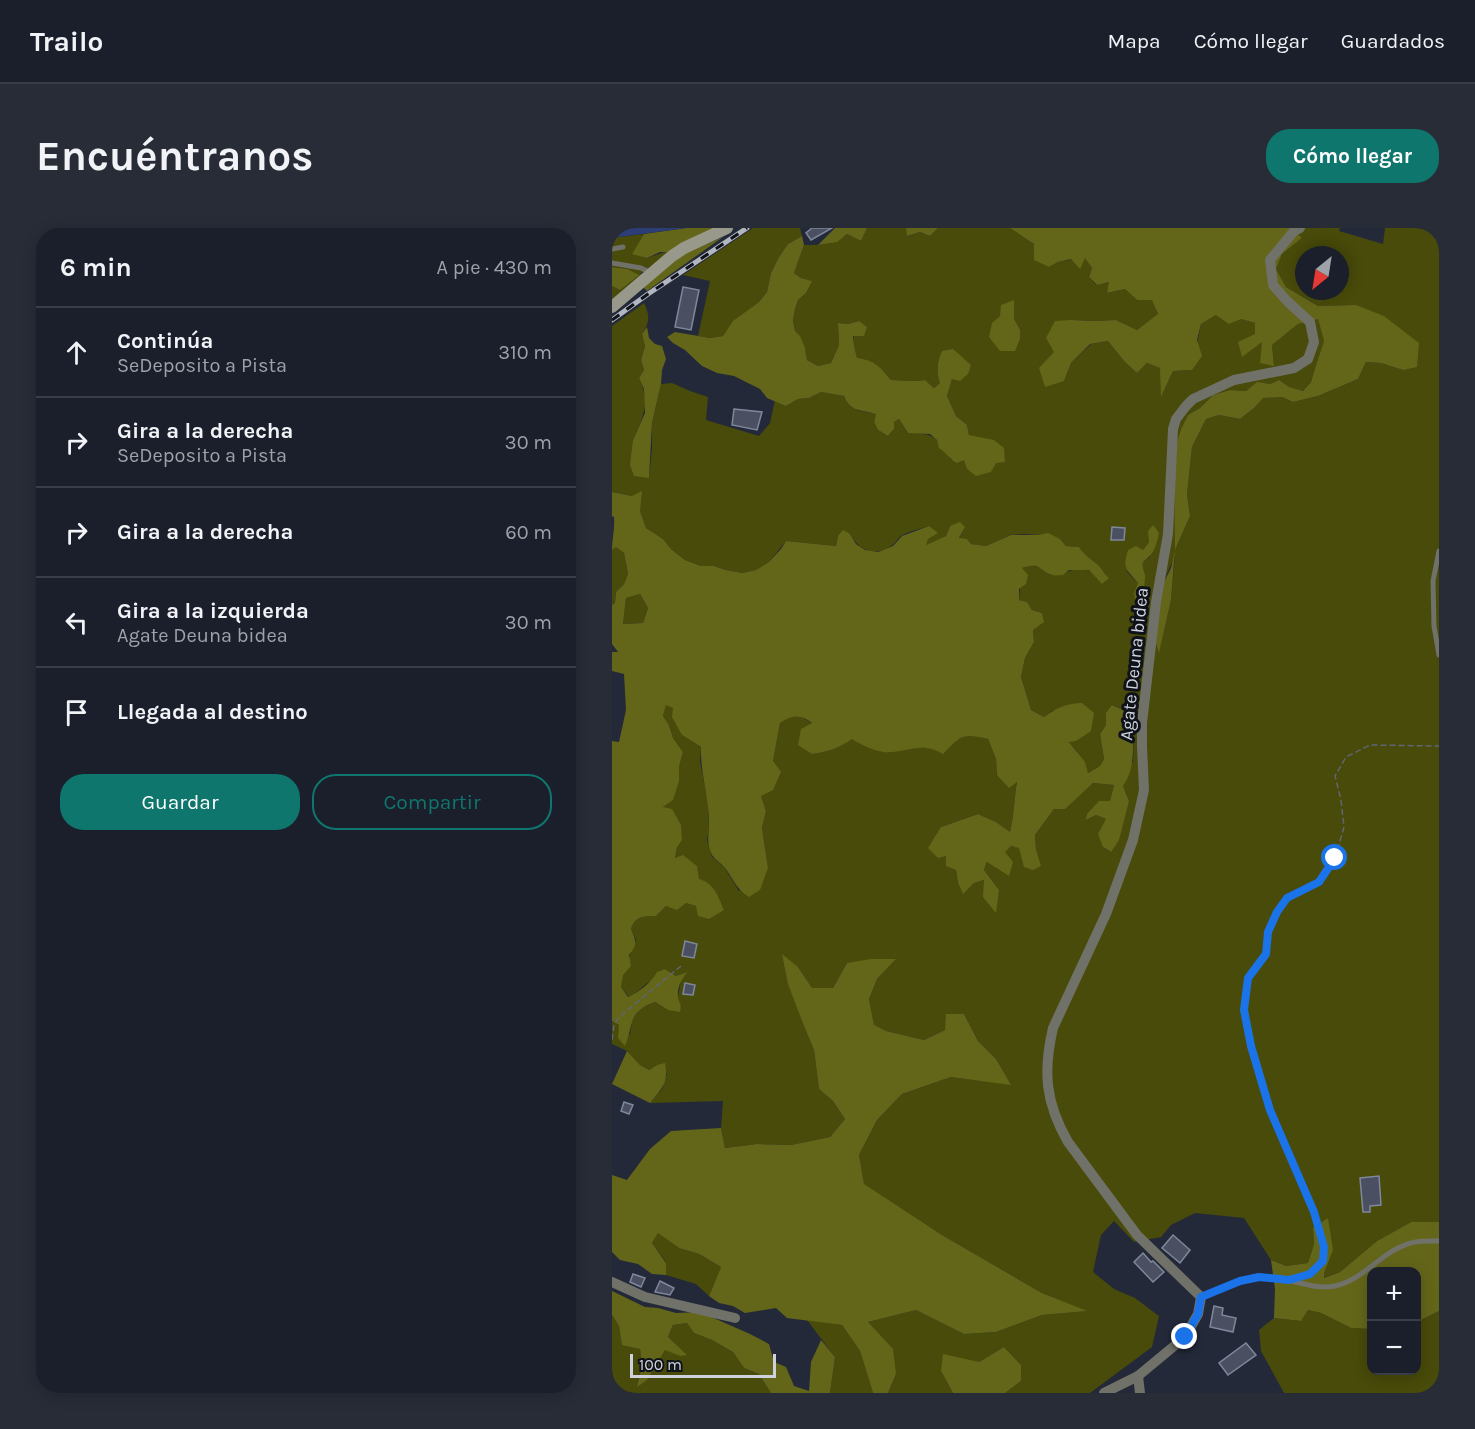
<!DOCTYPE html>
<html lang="es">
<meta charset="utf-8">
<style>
:root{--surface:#1a1f2b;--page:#272c37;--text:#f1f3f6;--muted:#9fa2a9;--line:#383d47;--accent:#0f766e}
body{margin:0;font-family:Karla,sans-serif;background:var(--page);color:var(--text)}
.controls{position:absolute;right:18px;bottom:18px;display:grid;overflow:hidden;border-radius:12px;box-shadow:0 3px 15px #0003}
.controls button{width:54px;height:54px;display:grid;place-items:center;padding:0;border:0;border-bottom:2px solid var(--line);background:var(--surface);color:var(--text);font:30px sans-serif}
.compass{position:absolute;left:683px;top:18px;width:54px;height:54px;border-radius:50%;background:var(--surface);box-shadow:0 3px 15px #0003;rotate:210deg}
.scale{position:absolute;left:18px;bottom:15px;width:146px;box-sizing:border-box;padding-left:6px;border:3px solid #ced2dc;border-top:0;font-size:16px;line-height:21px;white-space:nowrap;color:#ced2dc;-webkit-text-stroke:4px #0f1219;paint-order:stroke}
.stop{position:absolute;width:18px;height:18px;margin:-14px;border:4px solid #1a73e8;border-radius:50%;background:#fff}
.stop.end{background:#1a73e8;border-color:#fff;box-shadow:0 2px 6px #0008}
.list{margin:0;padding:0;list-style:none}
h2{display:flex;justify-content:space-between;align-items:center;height:78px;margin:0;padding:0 24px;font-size:26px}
h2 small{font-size:20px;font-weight:400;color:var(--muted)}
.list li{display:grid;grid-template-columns:39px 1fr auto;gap:18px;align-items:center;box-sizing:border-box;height:90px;padding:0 24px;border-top:2px solid var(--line)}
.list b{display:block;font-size:22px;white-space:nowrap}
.list p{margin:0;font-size:20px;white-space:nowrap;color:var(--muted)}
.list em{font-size:20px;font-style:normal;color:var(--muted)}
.actions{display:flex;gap:12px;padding:18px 24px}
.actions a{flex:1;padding:14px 0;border:2px solid var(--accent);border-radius:24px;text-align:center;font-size:21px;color:var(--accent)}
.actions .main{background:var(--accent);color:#fff}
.icon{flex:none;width:33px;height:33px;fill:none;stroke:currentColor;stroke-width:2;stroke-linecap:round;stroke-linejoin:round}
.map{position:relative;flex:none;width:827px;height:1165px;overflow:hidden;border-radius:24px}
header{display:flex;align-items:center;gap:36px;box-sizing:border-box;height:84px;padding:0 30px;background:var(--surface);border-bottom:2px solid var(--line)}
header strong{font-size:28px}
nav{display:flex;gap:33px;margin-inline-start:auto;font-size:21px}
.intro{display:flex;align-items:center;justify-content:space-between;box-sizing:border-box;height:144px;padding:0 36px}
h1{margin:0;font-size:42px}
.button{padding:15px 27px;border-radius:24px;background:var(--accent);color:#fff;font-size:21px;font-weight:700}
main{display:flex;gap:36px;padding:0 36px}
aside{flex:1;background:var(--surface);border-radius:24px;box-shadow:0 3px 15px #0003}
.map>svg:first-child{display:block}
</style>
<header>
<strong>Trailo</strong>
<nav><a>Mapa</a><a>Cómo llegar</a><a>Guardados</a></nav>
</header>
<div class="intro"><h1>Encuéntranos</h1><a class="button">Cómo llegar</a></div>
<main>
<aside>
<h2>6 min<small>A pie · 430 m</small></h2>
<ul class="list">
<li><svg class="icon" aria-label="ahead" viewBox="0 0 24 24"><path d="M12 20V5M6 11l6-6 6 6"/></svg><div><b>Continúa</b><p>SeDeposito a Pista</p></div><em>310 m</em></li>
<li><svg class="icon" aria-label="right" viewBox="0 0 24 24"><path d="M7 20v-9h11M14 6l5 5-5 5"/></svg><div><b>Gira a la derecha</b><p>SeDeposito a Pista</p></div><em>30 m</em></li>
<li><svg class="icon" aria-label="right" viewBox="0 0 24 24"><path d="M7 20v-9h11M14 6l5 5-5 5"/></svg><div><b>Gira a la derecha</b></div><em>60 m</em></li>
<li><svg class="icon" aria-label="left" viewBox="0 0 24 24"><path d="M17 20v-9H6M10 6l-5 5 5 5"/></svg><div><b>Gira a la izquierda</b><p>Agate Deuna bidea</p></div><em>30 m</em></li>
<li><svg class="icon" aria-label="arrive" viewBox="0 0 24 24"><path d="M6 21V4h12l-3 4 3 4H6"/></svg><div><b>Llegada al destino</b></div></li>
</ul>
<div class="actions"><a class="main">Guardar</a><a>Compartir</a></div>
</aside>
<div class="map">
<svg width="827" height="1165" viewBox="0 0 827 1165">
<rect width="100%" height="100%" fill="#232939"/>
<g fill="#484b09" fill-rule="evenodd">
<path d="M141 0H188L190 8 176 16 167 29 159 45 155 64 147 74 122 93 111 108 98 110 86 108 98 53 71 47Z"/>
<path d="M255 0H294L296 8 308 4 318 8 326 0H398L422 16 437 39 446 34 473 29 480 40 477 49 484 57 498 54 495 65 513 61 525 72H541L546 87 525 102 504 92 481 93 460 92 442 124 452 153 459 135 479 116 496 113 512 133 525 145 535 135 549 140 550 167 561 143 580 142 589 96 604 87 629 91 643 95V106L630 128 650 113 662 138 660 117 686 96 706 90 712 113 704 137 699 154 691 163 677 160 667 152 658 156 645 155 634 163 618 162 601 167 588 180 576 187 569 201 564 217 562 242 564 320 578 288 575 266 580 219 594 191 607 187 628 191 642 180 650 170 670 169 681 174 706 168 746 151 754 134 769 135 791 142 744 77 706 78 674 59 664 41 670 26 690 10 681 0H728L727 3 771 16 773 0H827V994H799L765 1013 728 1044 711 1050 712 1045 701 1000 702 1016 696 1035 674 1038 659 1032 632 990 583 985 559 997 549 1009 522 1014 502 993 489 1007 481 1044 502 1061 523 1070 547 1088 540 1119 478 1165H393L409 1153V1137L392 1119 367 1134 329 1143 341 1165H276L284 1146 256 1094 304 1082 352 1106 384 1104 430 1087 473 1083 430 1065 330 1007 252 957 247 927 265 892 290 866 339 849 398 856 384 831 366 813 352 786 333 802 312 812 274 803 262 798 257 771 265 751 283 732 235 735 221 760H200L186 739V780L192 798 202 822 207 861 221 873 233 891 218 909 179 917 145 916 113 920 109 900 111 873 38 875 50 861 55 846 45 837 37 842 28 837 15 823 0 816V793L7 797 18 807C20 788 24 780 43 774L56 782 66 769 69 752 75 745 64 748 53 741C47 747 40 752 33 757 27 762 24 765 17 769L9 759 10 747 24 712 19 701C23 688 32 688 44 688L54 678 74 675 84 678 87 651 63 630 65 619 51 580 67 553V539L71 524 61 510 57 497 51 488 54 476 62 480 70 507 89 519 88 533 96 574 97 600 95 612 100 629 112 639 127 663 156 640 150 600 154 583 149 568 161 533 168 495C181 486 188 486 200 496V526C216 524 227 520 240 510L250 517 271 524 303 519 322 520 343 513 357 506 376 511 384 531 385 547 405 553C402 571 402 588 398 605L384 594 366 586 329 599 334 628 344 642 346 655 351 665 362 655 372 652 387 662 372 642 376 633 387 642 392 624 398 618 424 622 423 607 442 581 481 555 502 557 498 573 475 592 484 587 494 591 491 619 498 624 511 591 517 573 511 558 521 533 522 507 512 501 511 482 501 477 495 485 494 497 488 506 492 531 488 538 476 545 464 522 457 514 441 482 432 489 419 482 409 449 413 430 422 414 421 402 430 385 420 382 415 374 407 372 410 340 419 337 429 340 439 347H450C463 337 480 343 494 348L488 339 474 329 467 319 454 318 448 311 427 307 412 306 399 307 374 318 359 316 355 311H347L353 299 338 298 334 308 313 318 316 311 317 298C308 301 297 303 289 308 285 311 283 316 279 318 262 329 248 323 238 306L226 308 224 318 174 313 157 334 144 342 130 345 114 342 102 338H89L73 332 59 321 51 311 34 300 28 283 20 268 0 264V98L32 75C38 88 38 94 30 106L33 118 29 132 32 142 27 150C39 175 31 189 21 212L37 249 40 220V195L49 156 60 155 78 163 96 169 94 192 147 208 158 195 163 172 174 178 186 171 197 170 209 164 232 168C239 185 249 182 264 186L262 194 266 202 276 208 282 201V194L287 191 296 205C324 205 325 210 339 232L357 207 355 197 344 188 335 168 340 151 359 138 352 131 330 123C325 132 324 146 328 155L322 160 313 152C301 154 290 152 279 152L269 141 245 130C240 113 240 110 247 93L236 96 226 95 227 117 219 135 206 138 195 132 193 120 183 103 181 93 183 81 186 72 194 65 199 53 189 50 182 45 192 17C209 17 221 17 235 6L249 13ZM692 27H728V63H692ZM537 314 538 329 531 334C530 344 534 346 531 358L526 355 515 344ZM563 327 559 372 547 423 550 358Z"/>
<path d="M32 6 21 25 35 30 65 20 28 46 32 47 0 75V58L8 62 15 41 0 39V10Z"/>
<path d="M4 318 12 325 16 346 12 356 4 364 3 375 0 377V322Z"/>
<path d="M28 366 36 380 31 395 11 396 14 370Z"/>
<path d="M46 1004 67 1020 87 1026 109 1039 97 1068 84 1056 54 1047V1034L40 1015Z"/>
<path d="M696 1082 709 1085 739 1100 759 1101 760 1142H804L805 1094 827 1083V1165H672L649 1123 647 1102 662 1090 688 1093Z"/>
<path d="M0 1087 7 1098 10 1116 28 1121 30 1137 25 1158 53 1121 68 1128 64 1117 56 1109 61 1097 75 1095 82 1105 100 1112 121 1124 132 1140 147 1146 159 1165H0Z"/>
<path d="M195 1092 230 1097 248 1123 261 1165H218L223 1129Z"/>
</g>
<g fill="#636619" fill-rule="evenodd">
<path d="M74 0H107L57 24H48L35 30 20 26 32 6Z"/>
<path d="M223 0H255L249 13 235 6 225 14 206 17Z"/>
<path d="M294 0H326L318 8 308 4 295 8Z"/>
<path d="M398 0H681L690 10 670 26 664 41 674 59 706 78 744 77 772 88 807 115 805 139 791 142 769 135 754 134 746 151 706 168 681 174 670 169 651 170 642 180 628 191 607 187 594 191 580 219 575 266 578 288 563 322 559 372 547 425 543 411 550 358 559 340 563 322 562 242 564 217 569 201 576 187 588 180 601 167 618 162 634 163 645 154 658 156 667 152 677 159 691 163 699 154 704 137 712 113 706 91 686 96 660 117 662 138 648 135 650 114 630 129 626 114 643 106V95L629 91 617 96 604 87 589 96 585 112 590 128 580 142 561 143 549 169 548 140 535 135 525 145 512 133 496 113 478 116 459 135 452 153 433 159 427 140 442 124 434 110 443 93 460 92 481 93 504 92 525 102 546 86 540 72H525L513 61 495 65 497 54 485 57 477 49 480 40 473 30 468 41 459 31 446 34 437 39 422 32V16Z"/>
<path d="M190 8 192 17 182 45 189 50 200 53 194 65 186 72 183 81 181 93 183 103 188 108 193 120 195 132 206 138 219 135 227 117 226 95 236 96 247 93 255 99 252 108H241L242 118 245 130C264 133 267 138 279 152 290 152 301 154 313 152L322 160 328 155C324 146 325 132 330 123L341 121 359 137 356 146 348 153 340 151 335 168 344 188 355 197 357 207 382 212 392 220 393 234 384 235 379 244 364 248 355 241 352 232 345 235C337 231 335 225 327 220L325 212 318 206 296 205 287 191 282 194V201L276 208 266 202 262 194 264 186C248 181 239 185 232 168L209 164 197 170 186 171 174 178 155 170 148 161 122 148 105 145 90 138 73 122 61 115 55 109 63 104 98 110 111 108 121 93 147 74 155 64 159 45 167 29 176 16Z"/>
<path d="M111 9 35 63 31 59 70 27Z"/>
<path d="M0 39 15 41 27 47 8 62 0 58Z"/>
<path d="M402 72V91L408 102V111L403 123H388L377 109 380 95 388 88 389 77Z"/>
<path d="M35 99 37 110 43 116 50 118 54 131 50 142 49 156 40 195 37 250 22 248 18 237 21 212 33 185 32 161 27 150 32 142 29 132 33 118 30 106Z"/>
<path d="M30 263 28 283 34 300 51 311 59 321 73 332 89 338H102L114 342 130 345 144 342 157 334 169 321 174 313 224 318 226 308 231 302 238 306 244 316 253 322 266 324 281 318 290 308 317 298 326 305 316 311 314 317 334 308 338 298 348 294 353 299 347 310 355 311 359 316 374 318 399 307H427L436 305 448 311 454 318 467 319C475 330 478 330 487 338 491 342 492 346 497 350L490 356 477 342H457L451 347C447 347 443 348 440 347 426 342 429 334 410 340L416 347 414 356 407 361V372L415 374 420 382 430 385 432 394 421 402 422 414 413 430 409 449 419 482 432 489C444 480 455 475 470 475L482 485 479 503 464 513 457 514 473 534 476 545 488 538 492 531 488 506 494 497V485L500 477 511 482 520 483V495L513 501 522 506C520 527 523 540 511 558L517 573 507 612 499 624 491 619 486 606 494 591 484 587 474 592 475 586 487 573H498L502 557 481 555 453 581H442L423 607 424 622 429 638 421 642 412 639 407 620 399 618 393 624 401 634 397 648 375 634 372 642 387 662 384 685 371 669 372 652 362 655 351 666 346 655 344 642 334 638V628L326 630 316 620 329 599 366 586 384 594 398 604C402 588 402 571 405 554L397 560 385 547 384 531 376 511C351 505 349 507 331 526 308 512 294 526 271 524 260 522 249 517 240 511 227 520 216 524 200 526L186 517 189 501 200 495C188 486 180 487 168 495L161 533 169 544 161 562 149 568 154 583 150 600 156 640 148 662 137 669C124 661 122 652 113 640 109 635 103 632 100 627 95 617 96 609 97 599 98 572 88 546 89 519L70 507 60 489 61 480 54 477 51 488 57 497 61 510 71 524 67 539V553L61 572 51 579 60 581 69 597 70 612 65 619 63 630 71 627 85 638 87 651C102 655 106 668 112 682L97 691 86 688 84 678 74 675 65 682 54 678 44 688C32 688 23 688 19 701 24 713 26 716 17 727L19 738 11 747 9 759 16 769C27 764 39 755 45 744L53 741 64 748 76 744C70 750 65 759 66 769 67 776 70 775 68 784L56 782 43 774C16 783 22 796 13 818L6 810 7 797 0 793V513L7 514 14 482 12 446 0 443V424H6L0 416V377L3 375 4 364 12 356 16 346 12 325 4 319 0 322C0 311 3 300 2 289L0 288V264L20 268ZM28 366 36 380 31 395 11 396 14 370Z"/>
<path d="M541 297 547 305C544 319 542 326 531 334 530 340 532 342 533 347 534 355 530 355 535 365L530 366 529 374 524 377 522 365 526 355C515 341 510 342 516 322L524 318 531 322 537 314 536 303Z"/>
<path d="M170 726 186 739 200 760H221L235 735 259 731H284L265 751 257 771 262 797 274 803 312 812 333 802 334 786H352L366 813 384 831 399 857 339 849 290 866 265 892 247 927 252 956 330 1007 430 1065 475 1083 430 1087 384 1104 352 1106 304 1082 256 1094 281 1121 284 1146 276 1165H261L248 1123 230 1097 175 1090 164 1080 133 1085 121 1078 107 1075 97 1068 109 1039 87 1026 67 1020 46 1005 40 1015 54 1035V1047L40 1046 26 1036 8 1032 0 1024V947L15 952 38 921 59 903 109 900 113 920 145 916 179 917 218 909 233 891 221 873 207 861 202 822 192 798 176 756Z"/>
<path d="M15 823 28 837 37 842 45 837 53 835C57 854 50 861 38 875L0 856Z"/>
<path d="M716 990 721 1022 712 1045V1050L728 1044 765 1013 799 994H827V1083L805 1094 804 1044H760L759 1101 739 1100 709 1085 696 1082 689 1093 662 1090 663 1061 659 1032 674 1038 696 1035 702 1016 701 1000Z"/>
<path d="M0 1063 33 1079 46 1080 64 1085 88 1084 138 1106 157 1116 162 1134 174 1139 182 1158 197 1163 199 1134 209 1112 223 1129 218 1165H159L147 1146 132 1140 121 1124 100 1112 82 1105 75 1095 61 1097 56 1109 75 1127 68 1128 53 1122 35 1152 25 1159 30 1137 28 1121 10 1117 7 1098 0 1087Z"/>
<path d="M392 1119 409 1137V1153L393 1165H341L329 1143 331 1126 367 1134Z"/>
</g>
<path fill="#2c3e75" d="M0 0H74L0 10Z"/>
<g fill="#4a5062" stroke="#7f879a" stroke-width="1.5">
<path d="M200 0H220L199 12 194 5Z"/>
<path d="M71 59 87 62 79 102 63 99Z"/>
<path d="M122 181 150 184 145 202 120 197Z"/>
<path d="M500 299 513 300 512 312H499Z"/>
<path d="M73 713 85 716 82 730 70 728Z"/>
<path d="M73 755 83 757 81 767 71 766Z"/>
<path d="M12 874 21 877 17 886 9 883Z"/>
<path d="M767 948 769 977 758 978V984H751L748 950Z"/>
<path d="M561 1007 578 1022 568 1035 550 1020Z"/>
<path d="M531 1025 539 1034 541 1033 552 1044 541 1054 522 1034Z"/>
<path d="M21 1046 33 1050 29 1059 18 1054Z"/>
<path d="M48 1053 62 1060 58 1067 43 1064Z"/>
<path d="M602 1078 611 1080 610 1087 624 1090 621 1104 598 1099Z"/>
<path d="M634 1115 644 1127 616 1147 607 1135Z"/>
</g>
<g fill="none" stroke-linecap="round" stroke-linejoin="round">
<g stroke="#606573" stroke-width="1.5" stroke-dasharray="6 3" stroke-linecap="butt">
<path d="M0 812 2 797 6 790 69 738"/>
<path d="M692 1047 698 1046 711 1033 712 1019 701 984 658 882 639 818 632 782 636 750 654 726 656 704 665 683 674 671 707 654 723 630 732 599 729 572 723 548 734 529 758 517 827 518"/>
</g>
<g stroke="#707168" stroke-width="5">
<path d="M0 21 11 19"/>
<path d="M0 35 29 40 39 45"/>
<path d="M827 323 821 353 822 398 827 427"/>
<path d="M589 1069C607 1061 626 1051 646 1049 672 1046 697 1063 723 1058 752 1052 771 1022 799 1015 808 1012 818 1013 827 1013"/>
</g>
<g stroke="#707168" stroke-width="10">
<path d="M0 1054 33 1069 123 1090"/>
<path d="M526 1148 528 1165"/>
<path d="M492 1165 526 1148 573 1109 586 1086 589 1069 525 1007 456 914C433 874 431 843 441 800L494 686 521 612 532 562 530 518V495L544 374 556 306 561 201 564 191 574 178 581 171 622 152 682 140 696 131 702 114 698 94 676 74 661 57 658 32 682 3 688 0"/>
</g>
<path stroke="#98998b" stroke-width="12" d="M0 79 60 28 72 20 115 0"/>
<g stroke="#b2b6c1" stroke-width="5">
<path id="rail" d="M0 92 36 66 135 0"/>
</g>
<use href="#rail" stroke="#0f1219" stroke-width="3" stroke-dasharray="9" stroke-linecap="butt"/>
</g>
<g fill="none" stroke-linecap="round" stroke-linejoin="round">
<path stroke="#1a73e8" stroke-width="8" d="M573 1109 586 1086 589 1069 628 1053 647 1049 677 1052 698 1046 711 1033 712 1019 702 984 658 882 639 818 632 782 636 750 654 726 656 704 665 684 675 670 707 654 723 630"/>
</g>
<g text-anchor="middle" stroke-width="6" stroke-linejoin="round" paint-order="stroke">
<g font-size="18" fill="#ced2dc" stroke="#0f1219">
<text transform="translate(522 436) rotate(-84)" y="6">Agate Deuna bidea</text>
</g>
</g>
</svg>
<div class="controls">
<button>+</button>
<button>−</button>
</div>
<svg class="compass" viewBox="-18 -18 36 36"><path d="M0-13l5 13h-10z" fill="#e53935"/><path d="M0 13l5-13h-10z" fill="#9fa2a9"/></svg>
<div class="scale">100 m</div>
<div class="stop" style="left:723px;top:630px"></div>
<div class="stop end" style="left:573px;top:1109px"></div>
</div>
</main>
